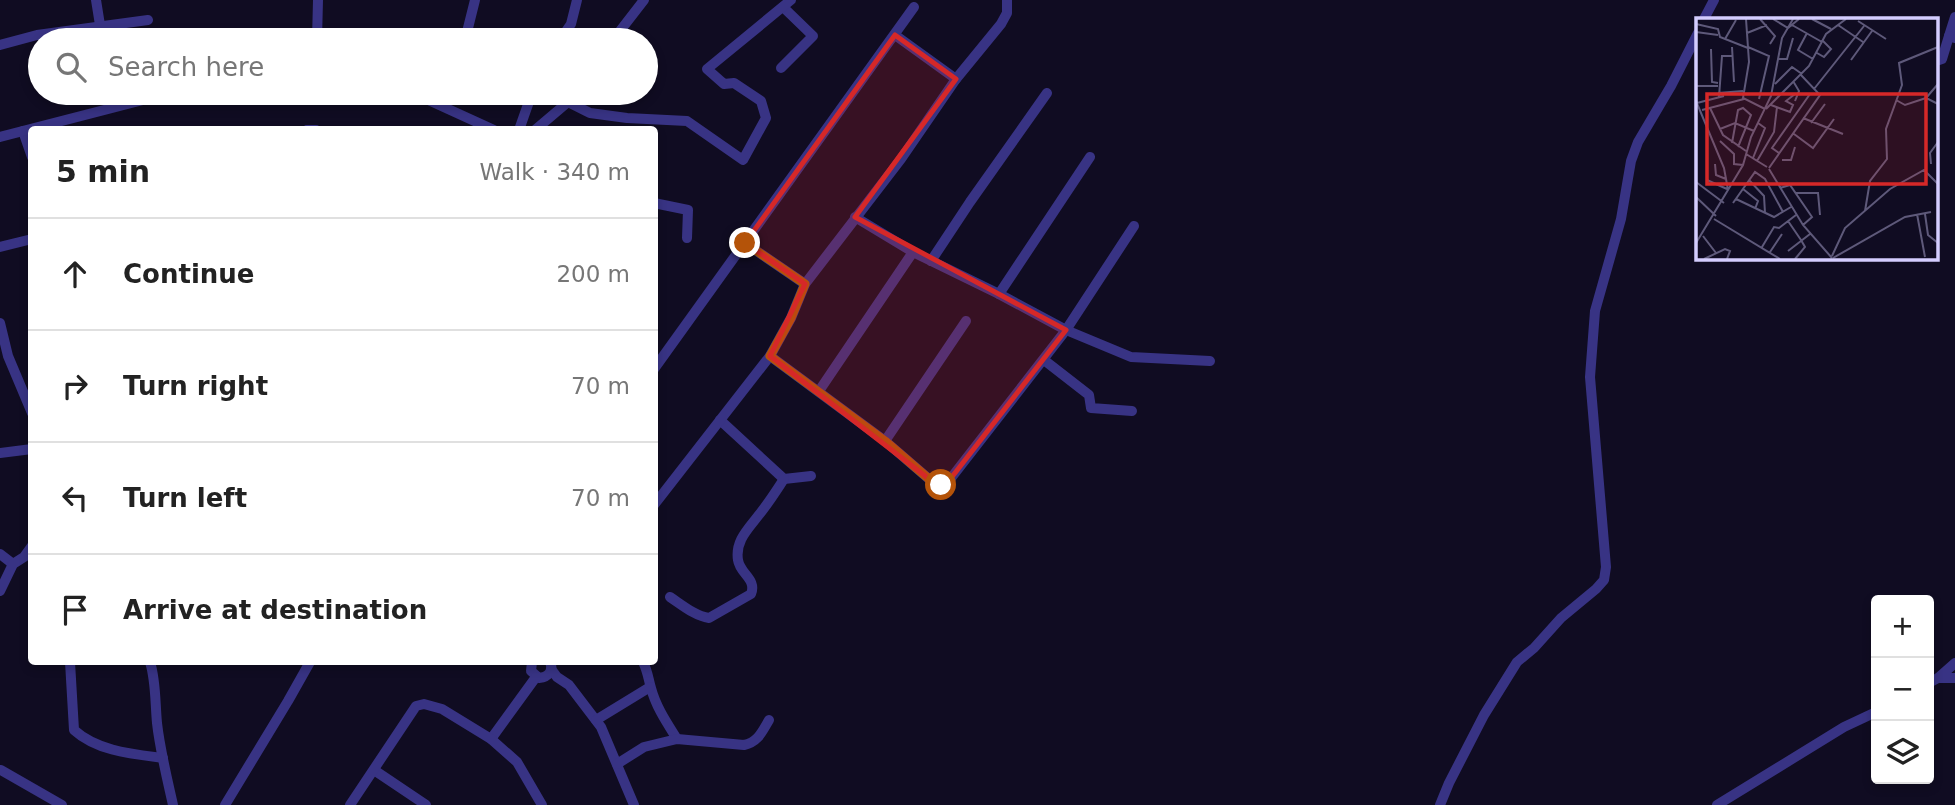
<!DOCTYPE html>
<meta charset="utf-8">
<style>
:root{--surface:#fff;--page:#f6f6f6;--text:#222;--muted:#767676;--line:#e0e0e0}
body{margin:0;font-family:"DejaVu Sans",sans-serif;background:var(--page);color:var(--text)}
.controls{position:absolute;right:21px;bottom:21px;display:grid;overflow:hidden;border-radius:7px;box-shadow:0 4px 10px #0003}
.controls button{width:63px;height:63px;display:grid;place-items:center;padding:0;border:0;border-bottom:2px solid var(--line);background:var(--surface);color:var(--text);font:35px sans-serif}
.stop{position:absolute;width:21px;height:21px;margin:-16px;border:5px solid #b45309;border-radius:50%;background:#fff}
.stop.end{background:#b45309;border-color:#fff;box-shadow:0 2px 7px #0008}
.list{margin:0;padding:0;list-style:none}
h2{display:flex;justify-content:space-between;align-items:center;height:91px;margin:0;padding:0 28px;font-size:30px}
h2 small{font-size:23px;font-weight:400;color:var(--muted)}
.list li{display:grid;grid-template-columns:46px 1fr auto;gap:21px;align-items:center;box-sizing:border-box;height:112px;padding:0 28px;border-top:2px solid var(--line)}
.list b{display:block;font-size:26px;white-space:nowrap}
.list em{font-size:23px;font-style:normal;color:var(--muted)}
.icon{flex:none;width:38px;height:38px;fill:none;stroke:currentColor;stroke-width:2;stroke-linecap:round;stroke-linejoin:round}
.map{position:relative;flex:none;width:1955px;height:805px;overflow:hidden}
.search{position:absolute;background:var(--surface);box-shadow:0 4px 10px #0003;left:28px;top:28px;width:630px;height:77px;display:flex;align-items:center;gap:18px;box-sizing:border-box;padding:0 24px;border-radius:38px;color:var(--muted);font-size:26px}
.panel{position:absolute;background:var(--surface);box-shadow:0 4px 10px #0003;left:28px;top:126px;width:630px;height:539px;border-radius:7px}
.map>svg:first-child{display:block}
</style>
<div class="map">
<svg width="1955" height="805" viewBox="0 0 1955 805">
<rect width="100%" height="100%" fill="#100c22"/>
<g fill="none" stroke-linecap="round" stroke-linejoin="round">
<g stroke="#383384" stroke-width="10">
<path d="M96 0 100 25"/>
<path d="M1704 19 1714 0"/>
<path d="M895 35 956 79"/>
<path d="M1955 38 1949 36 1955 17"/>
<path d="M317 40 318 0"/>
<path d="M465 40 475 0"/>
<path d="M560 40 571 24 577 0"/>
<path d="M613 40 644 0"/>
<path d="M0 45 37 35 148 20"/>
<path d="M1936 61 1942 59 1949 36"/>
<path d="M781 68 813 36 783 7"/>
<path d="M413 93 494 130"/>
<path d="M568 102 590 113 627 118 687 121 743 160 766 118 761 101 734 83 724 84 707 69 791 0"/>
<path d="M307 130H316"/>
<path d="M519 130 532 93"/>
<path d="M535 130 568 102 575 93"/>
<path d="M23 131 32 157"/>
<path d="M0 137 170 93"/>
<path d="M654 203 688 210 687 238"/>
<path d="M855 217 913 252 999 294 1066 330 1131 357 1210 361"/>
<path d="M745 243 805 284"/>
<path d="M0 247 32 239"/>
<path d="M931 261 970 202 1047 93"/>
<path d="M999 294 1090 157"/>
<path d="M0 323 8 356 32 413"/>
<path d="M770 356 885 441 929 479C936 484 939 485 948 482L1066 330 1134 226"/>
<path d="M1044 360 1089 395 1091 408 1132 411"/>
<path d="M654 369 914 7"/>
<path d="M819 391 913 252"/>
<path d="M720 420 784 479 811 476"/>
<path d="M885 441 966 321"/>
<path d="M0 453 32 449"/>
<path d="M654 505 770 356 791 318 805 284 901 159 956 79 1001 24 1007 13V0"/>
<path d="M0 554 13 564"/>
<path d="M0 591 13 564 24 557 32 546"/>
<path d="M670 597C682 605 695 616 709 618L751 594C757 579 740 574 738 560 735 541 748 529 758 516 768 504 776 491 784 479"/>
<path d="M70 662 74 730C97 751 132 754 163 758"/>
<path d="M150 662C156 681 155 702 157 723 160 750 167 778 173 805"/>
<path d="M532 662 531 671 539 678C549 677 554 670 550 662"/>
<path d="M643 662C648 672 648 678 651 688 656 707 667 723 677 739"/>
<path d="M551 669 557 677 569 685 601 727 634 805"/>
<path d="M1938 678 1955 663"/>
<path d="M1929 683 1938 678H1955"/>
<path d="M596 720 650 687"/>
<path d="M491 739 536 677"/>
<path d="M617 764 644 747 677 739 744 745C758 742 762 732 769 720"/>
<path d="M1 770 62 805"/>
<path d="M374 770 426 805"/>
<path d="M225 805 288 701 310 662"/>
<path d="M350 805 416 706 424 704 442 709 491 739 517 762 542 805"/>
<path d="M1440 805 1449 783 1484 715 1517 662 1534 648 1561 618 1596 589 1604 580 1606 567 1590 377 1595 311 1621 219 1631 161 1638 142 1671 86 1698 33"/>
<path d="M1717 805 1844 727 1876 712"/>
</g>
</g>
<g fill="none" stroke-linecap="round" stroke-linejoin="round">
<path stroke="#b45309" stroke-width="9" d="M745 243 805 284 791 318 770 356 885 441 929 479 937 484 941 485"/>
</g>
<path fill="#d62828" fill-opacity="0.2" stroke="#d62828" stroke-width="5" stroke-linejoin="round" d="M895 35 956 79 855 217 1066 330 948 482 929 479 770 356 805 284 745 243Z"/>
<g transform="translate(1696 18)">
<rect width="242" height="242" fill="#100c22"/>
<path fill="none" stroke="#5e597a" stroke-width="2" d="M50 1 53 44 47 80 69 91M64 1 79 18 74 26M77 1 92 10 103 1M116 1 135 11M162 3 190 21M0 6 22 11 24 19 52 30M96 7 126 24M142 7 167 24M0 14 22 17M51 15 71 7M111 15 102 32 117 41M29 21 40 2M36 29 38 64M52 29 73 38 63 81M15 31 16 64 22 65M121 35 128 39 135 31 127 23M82 41H91L97 20M155 42 176 13M97 63 103 73 99 83M79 66 96 49 106 56M242 66 230 80 242 86M0 68H22M118 71 168 8M22 75 47 73M23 79 26 38H37M200 82 209 87 230 80M0 83 28 150 32 172M1 85 28 78M75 87 94 94 97 87 90 83 99 76M14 90 27 117 50 133M70 91 113 48 130 16 150 1M6 92 48 81M107 100 147 116M115 105 129 86M24 111 39 105 58 113M98 116 117 130 138 101M24 123 38 136V146L47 147M36 125 42 92 47 90 55 97 42 129M83 135 76 130 114 76M50 136 71 149M57 140 69 110 62 105M86 142H95L99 129M61 143 78 114 81 89M19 146 20 157 30 161M235 146 234 135 242 124M73 150 124 77 105 57M73 151 107 207 136 240M11 162 31 171M53 162 68 178 69 195M0 164 28 185M84 170 94 167 116 199 107 207M47 171 62 183 59 191M100 175H122L124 197M0 179 20 198M40 181 78 199 95 189M37 185 59 154 69 161 87 194M169 193 174 163 191 141 190 111 206 67 203 45 242 29M221 196 229 239M229 196 232 217 242 225M18 201 84 241M92 203 105 222M7 218 20 235M0 225 47 147 55 119 75 78 86 20 97 1M66 229 78 209 83 210 100 197M92 233 114 216M74 234 86 216M136 238 149 210 194 171 228 152 242 166M137 240 209 199 235 194M8 241 29 231 34 233 31 241M99 241 109 229 105 222"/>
<path fill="#d62828" fill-opacity="0.15" stroke="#d62828" stroke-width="3.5" d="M11 76H230V166H11Z"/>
<rect width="242" height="242" fill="none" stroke="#d4cdff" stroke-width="3.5"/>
</g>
</svg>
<div class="controls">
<button>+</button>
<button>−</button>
<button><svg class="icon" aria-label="layers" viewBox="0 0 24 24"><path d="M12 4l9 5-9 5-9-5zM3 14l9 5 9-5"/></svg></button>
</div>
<div class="stop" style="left:941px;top:485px"></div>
<div class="stop end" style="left:745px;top:243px"></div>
<div class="search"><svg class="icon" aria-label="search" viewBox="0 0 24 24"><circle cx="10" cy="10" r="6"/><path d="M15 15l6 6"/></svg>Search here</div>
<section class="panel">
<h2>5 min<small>Walk · 340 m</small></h2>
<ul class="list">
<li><svg class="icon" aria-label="ahead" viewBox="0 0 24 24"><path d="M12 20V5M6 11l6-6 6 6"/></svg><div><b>Continue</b></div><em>200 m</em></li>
<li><svg class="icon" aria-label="right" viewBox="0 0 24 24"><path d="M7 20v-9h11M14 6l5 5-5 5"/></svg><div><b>Turn right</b></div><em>70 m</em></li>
<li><svg class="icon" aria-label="left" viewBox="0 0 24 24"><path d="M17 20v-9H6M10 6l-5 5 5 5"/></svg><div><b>Turn left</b></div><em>70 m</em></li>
<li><svg class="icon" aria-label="arrive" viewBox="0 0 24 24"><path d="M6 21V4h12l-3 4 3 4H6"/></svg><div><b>Arrive at destination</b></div></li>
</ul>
</section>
</div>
